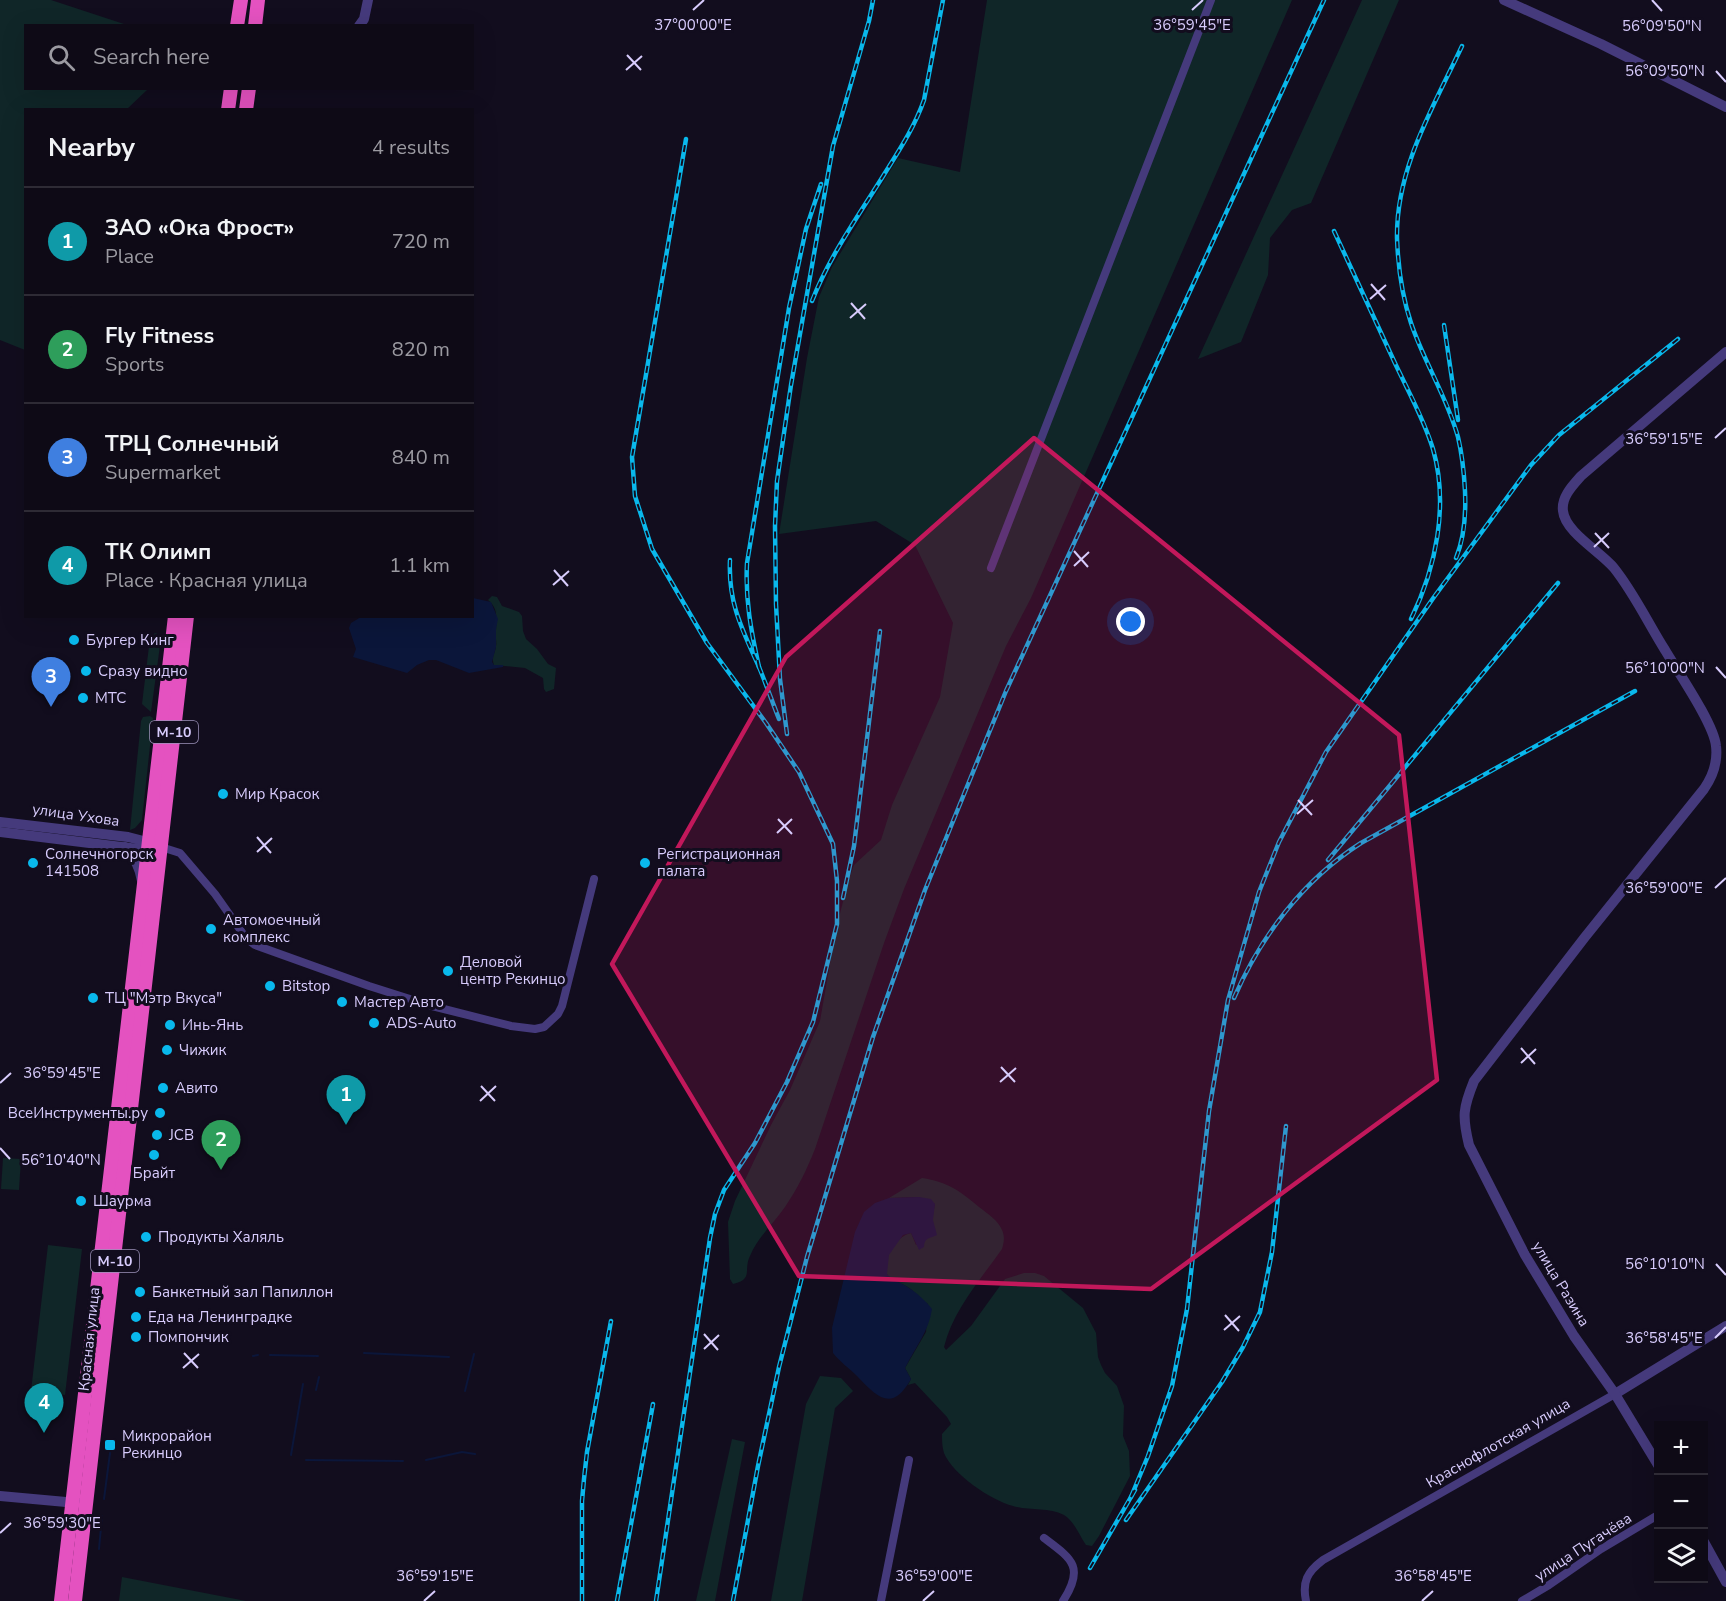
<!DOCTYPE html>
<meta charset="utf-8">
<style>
:root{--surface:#0e0a16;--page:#1c1823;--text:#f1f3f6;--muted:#9b9aa1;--line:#2e2b35;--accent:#09b8ec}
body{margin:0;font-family:"Nunito Sans",sans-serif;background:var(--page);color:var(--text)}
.controls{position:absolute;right:18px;bottom:18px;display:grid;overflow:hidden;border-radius:0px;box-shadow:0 6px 24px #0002}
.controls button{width:54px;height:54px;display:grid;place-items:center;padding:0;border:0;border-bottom:2px solid var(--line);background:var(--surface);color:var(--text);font:30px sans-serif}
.you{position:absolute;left:1131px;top:622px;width:21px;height:21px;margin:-15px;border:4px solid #fff;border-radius:50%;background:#1a73e8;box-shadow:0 0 0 9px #1a73e833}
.badge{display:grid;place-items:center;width:39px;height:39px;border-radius:50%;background:var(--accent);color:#fff;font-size:20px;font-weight:700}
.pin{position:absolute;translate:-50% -50px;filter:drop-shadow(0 2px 3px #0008)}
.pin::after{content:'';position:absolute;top:32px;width:21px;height:18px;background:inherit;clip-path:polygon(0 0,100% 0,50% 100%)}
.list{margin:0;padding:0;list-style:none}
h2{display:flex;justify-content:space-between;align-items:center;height:78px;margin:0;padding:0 24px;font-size:26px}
h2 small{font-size:20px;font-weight:400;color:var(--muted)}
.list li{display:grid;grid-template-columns:39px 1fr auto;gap:18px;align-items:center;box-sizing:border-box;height:108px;padding:0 24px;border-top:2px solid var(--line)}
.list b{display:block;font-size:22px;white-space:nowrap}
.list p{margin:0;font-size:20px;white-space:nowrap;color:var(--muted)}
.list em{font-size:20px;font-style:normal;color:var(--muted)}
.icon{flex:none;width:33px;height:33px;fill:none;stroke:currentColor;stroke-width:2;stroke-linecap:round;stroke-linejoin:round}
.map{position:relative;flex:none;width:1726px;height:1601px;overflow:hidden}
.search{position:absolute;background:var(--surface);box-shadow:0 6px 24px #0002;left:24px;top:24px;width:450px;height:66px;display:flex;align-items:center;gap:15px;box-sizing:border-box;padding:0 21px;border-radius:0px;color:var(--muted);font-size:22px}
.panel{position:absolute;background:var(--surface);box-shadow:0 6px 24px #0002;left:24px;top:108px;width:450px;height:510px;border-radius:0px}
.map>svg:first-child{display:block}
</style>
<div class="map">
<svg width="1726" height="1601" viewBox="0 0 1726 1601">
<rect width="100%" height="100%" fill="#120d1e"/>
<g fill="#102628">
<path d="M0 0H51L127 25 26 26V88L148 89 127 109 26 110 25 350 0 340Z"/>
<path d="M987 0H1292L1031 598 1006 646 904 889 884 943 815 1149C807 1169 798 1188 785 1207 774 1223 758 1237 750 1256 743 1270 754 1279 733 1284L730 1279 728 1222 735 1201 771 1125 790 1090 820 1021 836 929 848 882 854 865 881 840 892 805 940 697 953 623 915 545 876 521 779 534 807 358 819 297 832 267 898 158 960 172Z"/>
<path d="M1362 0H1399L1311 203 1292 210 1270 238 1268 275 1241 342 1198 359Z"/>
<path d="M492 596 497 597 502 606 519 612 522 616 523 631 526 639 537 649 548 664 556 668 554 689 546 692 544 689 543 678 525 668 494 665C491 657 495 654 496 646 497 642 495 636 496 631 496 619 499 609 488 600Z"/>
<path d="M155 633 160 635 161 638 151 712 142 704 150 638Z"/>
<path d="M150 716 153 718 142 820 135 828 130 830 141 721 143 717Z"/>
<path d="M3 1158 21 1159 19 1190 1 1189Z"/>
<path d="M922 1178C948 1182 960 1191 979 1207 988 1214 998 1220 1002 1230 1005 1236 1004 1243 1002 1249 981 1279 953 1310 944 1347L946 1350 971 1326 1005 1279 1024 1273H1035L1044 1276 1083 1308 1096 1333 1098 1357 1101 1365 1105 1373 1117 1386 1124 1406 1123 1436 1129 1451 1130 1476 1099 1536 1092 1546 1086 1545C1079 1535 1075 1522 1064 1515 1048 1507 1030 1511 1013 1506 991 1500 953 1475 944 1453 942 1447 942 1440 942 1434L951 1424 947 1417 915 1383 908 1385 911 1379 905 1368 926 1332 928 1304C920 1299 915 1291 906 1286 900 1282 890 1282 887 1274 882 1258 897 1236 911 1233L916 1245 928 1237 935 1204 919 1197 889 1198Z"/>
<path d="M48 1245 82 1249 65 1395 31 1391Z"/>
<path d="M820 1376 841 1378 853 1391 835 1408 802 1601H771L806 1404Z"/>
<path d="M732 1439 745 1442 715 1601H696Z"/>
<path d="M122 1577 246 1601H119Z"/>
</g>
<g fill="#0b163a">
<path d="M473 598 491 602 498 619 496 629V647L492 662 494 665H503V667L469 673 436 660H429L417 665 407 673 353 657 356 649 349 628 351 623 361 617 472 616Z"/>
<path d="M919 1197 931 1199 935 1204 933 1220 937 1235C929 1239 925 1237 924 1247L919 1250 911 1233 903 1235 889 1255 887 1274C894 1282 901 1282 909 1288 917 1293 926 1301 932 1309 929 1331 915 1348 905 1368L911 1379C892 1413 877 1397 857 1376 849 1368 840 1362 833 1353L832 1328 855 1232 864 1212 875 1203 889 1198Z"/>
</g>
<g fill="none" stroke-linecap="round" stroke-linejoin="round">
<g stroke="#0b163a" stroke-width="2">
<path d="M364 1353 449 1357"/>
<path d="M270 1355 318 1356"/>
<path d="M253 1356 258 1355"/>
<path d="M316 1390 319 1377"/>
<path d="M465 1391 474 1354"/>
<path d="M291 1455 303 1384"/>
<path d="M306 1460 403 1461"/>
<path d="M426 1460 462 1452 475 1454"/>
<path d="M104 1499 110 1453"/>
<path d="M99 1549 102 1516"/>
</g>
<g stroke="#453a7c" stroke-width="8">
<path d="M991 568 1211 0"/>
<path d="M161 847 180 853 215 894 246 938 255 945 369 986 432 1006 511 1026 535 1029 544 1027 558 1014 562 1006 594 879"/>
<path d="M1044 1538C1072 1559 1085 1567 1063 1601"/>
<path d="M881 1601 909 1460"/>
<path d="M1306 1601C1302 1582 1307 1572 1323 1560L1615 1394"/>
<path d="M1522 1601 1549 1585 1601 1549 1658 1515"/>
</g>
<g stroke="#453a7c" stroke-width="10">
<path d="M1504 0 1601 44 1726 107"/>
<path d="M359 26 364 19 368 0"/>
<path d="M0 822 128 837 155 844"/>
<path d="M0 832 146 850 155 848"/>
<path d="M125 847C134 857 140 867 142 881"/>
<path d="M1615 1394 1726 1326"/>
<path d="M1658 1465 1615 1394 1574 1336 1525 1255 1469 1145C1462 1116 1463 1108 1474 1081L1585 937 1704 789C1713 776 1718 763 1716 746 1714 724 1678 672 1665 650 1648 623 1634 593 1614 568 1601 552 1565 532 1563 511 1561 497 1573 485 1581 476L1726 352"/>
<path d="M0 1496 77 1503"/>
<path d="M1704 1542 1726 1582"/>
</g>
<g stroke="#e452c0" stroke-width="14">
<path d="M237 26 241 0"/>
<path d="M255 26 258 0"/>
<path d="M228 110 231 88"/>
<path d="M246 110 249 88"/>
<path d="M61 1601 175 616"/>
<path d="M75 1601 187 616"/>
</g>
<g stroke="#09b8ec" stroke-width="4.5">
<g id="rail">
<path d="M1334 231C1354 274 1374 318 1394 361 1407 389 1424 419 1433 449 1449 505 1436 568 1411 619"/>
<path d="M812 301C830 255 859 215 885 173 900 149 915 126 924 100L943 0"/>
<path d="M1444 325 1458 420"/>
<path d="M1456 558C1465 536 1466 513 1465 491 1464 472 1462 454 1458 437 1447 397 1424 362 1411 323 1402 296 1398 266 1397 238 1396 168 1433 108 1462 46"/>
<path d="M730 560C728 603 742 629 759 667 766 684 772 701 779 719"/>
<path d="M759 667C751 631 745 599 747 563L789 308 806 229 821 184"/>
<path d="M787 734 780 679 776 604 775 526 777 481 791 385 833 146 869 21 873 0"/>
<path d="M1328 860 1558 583"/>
<path d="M843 898 854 846 880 631"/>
<path d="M1234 998C1261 936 1303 880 1361 843L1635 691"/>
<path d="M1131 1497 1148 1456 1172 1386 1187 1309 1209 1111 1228 1000 1259 892 1279 842 1326 752 1434 597 1531 465 1559 435 1678 339"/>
<path d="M1126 1520 1222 1382 1243 1347 1260 1312 1272 1252 1286 1126"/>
<path d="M1090 1568 1135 1490"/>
<path d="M582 1601V1501L584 1479 587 1452 611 1321"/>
<path d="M617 1601 653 1404"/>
<path d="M656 1601 710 1238 715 1214 724 1190 755 1143 787 1082 813 1022 837 924V881L833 844 799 772 766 723 707 643 652 549 635 496 632 457 686 139"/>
<path d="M733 1601 758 1466 779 1367 807 1257 873 1037 925 890 1006 691 1324 0"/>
</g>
</g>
<use href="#rail" stroke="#120d1e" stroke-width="2" stroke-dasharray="7" stroke-linecap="butt"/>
</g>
<path fill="#c2185b" fill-opacity="0.2" stroke="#c2185b" stroke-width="4.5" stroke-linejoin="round" d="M1034 438 1399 735 1437 1080 1151 1289 799 1276 612 964 786 657Z"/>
<path fill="none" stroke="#d8ccfd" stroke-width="2" d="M1652 0 1662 11M693 10 704 0M1192 10 1203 0M627 55 641 70M626 70 642 56M1716 71 1726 82M1371 284 1385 300M1370 299 1386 285M851 303 865 319M850 318 866 304M1715 438 1726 428M1595 533 1609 548M1594 547 1609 533M1074 551 1088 567M1074 566 1089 552M554 570 568 586M553 585 569 571M1716 667 1726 678M1298 800 1312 815M1297 814 1313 800M778 819 792 834M777 833 792 819M257 837 271 853M257 852 272 838M1715 888 1726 878M1521 1048 1535 1064M1521 1063 1536 1049M1001 1067 1015 1082M1000 1082 1016 1068M0 1083 11 1073M481 1086 495 1101M480 1101 496 1086M0 1148 10 1159M1716 1264 1726 1275M1225 1315 1239 1331M1224 1330 1240 1316M704 1334 718 1350M1715 1338 1726 1327M704 1349 719 1335M184 1353 198 1368M183 1368 199 1354M0 1533 11 1523M424 1601 435 1591M923 1601 934 1591M1422 1601 1433 1591"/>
<g fill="#09b8ec" stroke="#120d1e" stroke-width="2">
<circle cx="74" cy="640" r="6"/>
<circle cx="86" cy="671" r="6"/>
<circle cx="83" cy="698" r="6"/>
<circle cx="223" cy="794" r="6"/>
<circle cx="33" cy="863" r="6"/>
<circle cx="645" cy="863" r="6"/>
<circle cx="211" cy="929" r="6"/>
<circle cx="448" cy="971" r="6"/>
<circle cx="270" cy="986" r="6"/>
<circle cx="93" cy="998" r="6"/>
<circle cx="342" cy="1002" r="6"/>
<circle cx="374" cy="1023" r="6"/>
<circle cx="170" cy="1025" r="6"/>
<circle cx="167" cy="1050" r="6"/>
<circle cx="163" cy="1088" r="6"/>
<circle cx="160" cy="1113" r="6"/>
<circle cx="157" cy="1135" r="6"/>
<circle cx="154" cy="1155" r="6"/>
<circle cx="81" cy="1201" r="6"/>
<circle cx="146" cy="1237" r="6"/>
<circle cx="140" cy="1292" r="6"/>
<circle cx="136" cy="1317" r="6"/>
<circle cx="136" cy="1337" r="6"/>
<rect x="104" y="1439" width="12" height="12" rx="3"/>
</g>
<g text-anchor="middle" stroke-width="6" stroke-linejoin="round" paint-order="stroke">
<g fill="#120d1e" stroke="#9d93ba" stroke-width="1.5">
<rect x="150" y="721" width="48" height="22" rx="4.5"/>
<rect x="91" y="1250" width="48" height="22" rx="4.5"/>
</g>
<g font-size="14" font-weight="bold" fill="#d8ccfd">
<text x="174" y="737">М-10</text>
<text x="115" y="1266">М-10</text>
</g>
<g font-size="15" fill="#d8ccfd" stroke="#120d1e" text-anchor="start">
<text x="86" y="645">Бургер Кинг</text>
<text x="98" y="676">Сразу видно</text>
<text x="95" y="703">МТС</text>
<text x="235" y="799">Мир Красок</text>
<text x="45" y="859">Солнечногорск<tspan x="45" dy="17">141508</tspan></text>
<text x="657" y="859">Регистрационная<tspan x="657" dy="17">палата</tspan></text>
<text x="223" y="925">Автомоечный<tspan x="223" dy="17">комплекс</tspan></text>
<text x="460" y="967">Деловой<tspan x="460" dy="17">центр Рекинцо</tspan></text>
<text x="282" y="991">Bitstop</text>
<text x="105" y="1003">ТЦ "Мэтр Вкуса"</text>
<text x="354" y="1007">Мастер Авто</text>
<text x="386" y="1028">ADS-Auto</text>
<text x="182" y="1030">Инь-Янь</text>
<text x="179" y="1055">Чижик</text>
<text x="175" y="1093">Авито</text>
<text x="148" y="1118" text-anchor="end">ВсеИнструменты.ру</text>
<text x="169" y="1140">JCB</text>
<text x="154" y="1178" text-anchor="middle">Брайт</text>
<text x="93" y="1206">Шаурма</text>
<text x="158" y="1242">Продукты Халяль</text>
<text x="152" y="1297">Банкетный зал Папиллон</text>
<text x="148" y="1322">Еда на Ленинградке</text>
<text x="148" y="1342">Помпончик</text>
<text x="122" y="1441">Микрорайон<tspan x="122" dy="17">Рекинцо</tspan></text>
</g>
<g font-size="15" fill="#d8ccfd" stroke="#120d1e">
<text transform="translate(76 815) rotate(8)" y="5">улица Ухова</text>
<text transform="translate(1561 1284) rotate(59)" y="5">улица Разина</text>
<text transform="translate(89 1339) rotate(-84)" y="5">Красная улица</text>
<text transform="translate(1498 1443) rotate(-30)" y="5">Краснофлотская улица</text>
<text transform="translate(1583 1547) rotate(-33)" y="5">улица Пугачёва</text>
</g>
</g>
<g font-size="15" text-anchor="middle" fill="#d8ccfd" stroke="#120d1e" stroke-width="6" stroke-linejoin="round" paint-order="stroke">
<text x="693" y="30">37°00'00"E</text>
<text x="1192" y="30">36°59'45"E</text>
<text x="1662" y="31">56°09'50"N</text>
<text x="1665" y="76">56°09'50"N</text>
<text x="1664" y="444">36°59'15"E</text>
<text x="1665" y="673">56°10'00"N</text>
<text x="1664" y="893">36°59'00"E</text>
<text x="62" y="1078">36°59'45"E</text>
<text x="61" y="1165">56°10'40"N</text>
<text x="1665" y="1269">56°10'10"N</text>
<text x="1664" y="1343">36°58'45"E</text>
<text x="62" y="1528">36°59'30"E</text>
<text x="435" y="1581">36°59'15"E</text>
<text x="934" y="1581">36°59'00"E</text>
<text x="1433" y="1581">36°58'45"E</text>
</g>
</svg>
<div class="controls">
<button>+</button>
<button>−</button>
<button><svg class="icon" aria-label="layers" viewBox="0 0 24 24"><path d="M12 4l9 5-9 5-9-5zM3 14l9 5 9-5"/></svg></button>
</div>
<div class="you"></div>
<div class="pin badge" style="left:346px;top:1125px;background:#0f9aa8">1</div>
<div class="pin badge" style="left:221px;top:1170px;background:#2e9e5b">2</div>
<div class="pin badge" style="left:51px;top:707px;background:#3f7fe0">3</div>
<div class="pin badge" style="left:44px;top:1433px;background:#0f9aa8">4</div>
<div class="search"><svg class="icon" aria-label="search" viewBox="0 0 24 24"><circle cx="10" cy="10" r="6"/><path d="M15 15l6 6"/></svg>Search here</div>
<section class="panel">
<h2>Nearby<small>4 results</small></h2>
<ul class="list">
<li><span class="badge" style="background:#0f9aa8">1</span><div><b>ЗАО «Ока Фрост»</b><p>Place</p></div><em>720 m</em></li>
<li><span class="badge" style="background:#2e9e5b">2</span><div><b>Fly Fitness</b><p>Sports</p></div><em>820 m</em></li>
<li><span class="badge" style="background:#3f7fe0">3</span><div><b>ТРЦ Солнечный</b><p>Supermarket</p></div><em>840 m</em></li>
<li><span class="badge" style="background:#0f9aa8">4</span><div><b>ТК Олимп</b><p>Place · Красная улица</p></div><em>1.1 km</em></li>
</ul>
</section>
</div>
